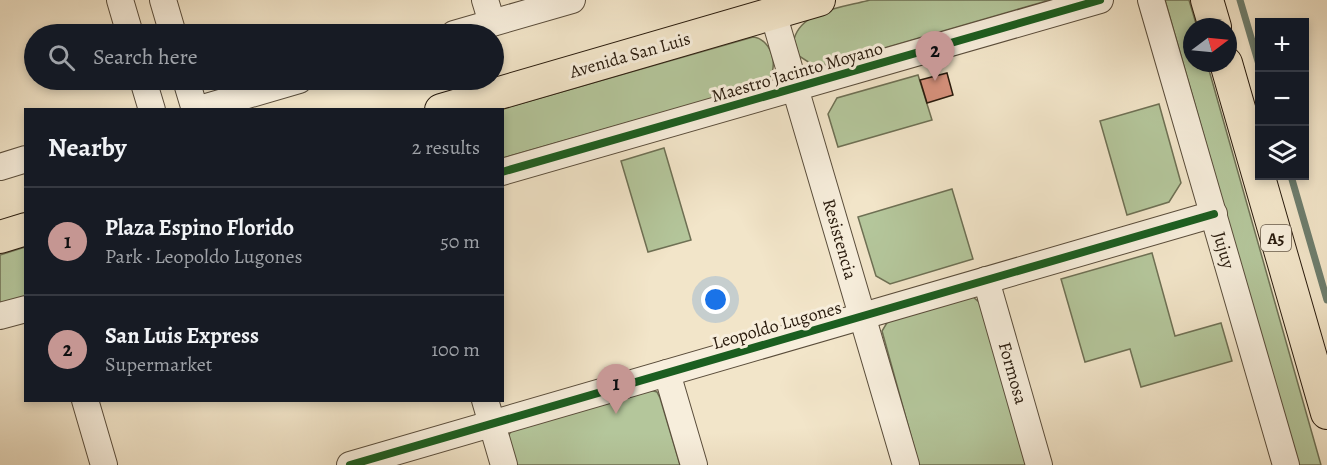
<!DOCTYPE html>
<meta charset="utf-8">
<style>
:root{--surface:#171b24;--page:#20242c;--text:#f1f3f6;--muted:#9ea1a6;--line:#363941;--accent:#c59692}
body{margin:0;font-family:Alegreya,serif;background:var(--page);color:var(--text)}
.controls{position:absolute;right:18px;top:18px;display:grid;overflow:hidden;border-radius:0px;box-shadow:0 3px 9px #0003}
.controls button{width:54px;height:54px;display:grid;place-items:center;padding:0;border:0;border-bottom:2px solid var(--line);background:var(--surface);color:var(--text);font:30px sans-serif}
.compass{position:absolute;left:1183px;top:18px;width:54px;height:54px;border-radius:50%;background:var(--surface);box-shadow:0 3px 9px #0003;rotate:74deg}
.you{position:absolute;left:716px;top:300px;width:21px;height:21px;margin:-15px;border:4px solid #fff;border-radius:50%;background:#1a73e8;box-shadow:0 0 0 9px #1a73e833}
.badge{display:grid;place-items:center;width:39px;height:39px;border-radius:50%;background:var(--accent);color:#111;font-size:20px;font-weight:700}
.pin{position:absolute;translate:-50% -50px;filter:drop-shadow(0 2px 3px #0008)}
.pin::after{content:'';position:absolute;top:32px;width:21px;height:18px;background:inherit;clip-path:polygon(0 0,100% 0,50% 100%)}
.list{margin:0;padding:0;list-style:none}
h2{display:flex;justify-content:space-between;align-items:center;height:78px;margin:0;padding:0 24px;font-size:26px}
h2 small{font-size:20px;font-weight:400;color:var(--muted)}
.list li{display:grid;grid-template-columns:39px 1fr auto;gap:18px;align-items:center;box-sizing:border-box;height:108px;padding:0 24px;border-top:2px solid var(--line)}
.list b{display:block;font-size:22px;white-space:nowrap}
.list p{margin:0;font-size:20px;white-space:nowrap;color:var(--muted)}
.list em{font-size:20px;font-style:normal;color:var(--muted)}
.icon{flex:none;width:33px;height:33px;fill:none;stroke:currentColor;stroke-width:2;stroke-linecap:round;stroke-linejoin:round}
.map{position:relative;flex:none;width:1327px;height:465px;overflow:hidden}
.search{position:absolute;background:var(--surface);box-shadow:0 3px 9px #0003;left:24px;top:24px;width:480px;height:66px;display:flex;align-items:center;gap:15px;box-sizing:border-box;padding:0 21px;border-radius:33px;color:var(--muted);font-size:22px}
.panel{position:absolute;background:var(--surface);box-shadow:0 3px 9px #0003;left:24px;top:108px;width:480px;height:294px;border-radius:0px}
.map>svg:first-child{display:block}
</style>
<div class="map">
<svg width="1327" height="465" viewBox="0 0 1327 465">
<rect width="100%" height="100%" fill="#f2e5c9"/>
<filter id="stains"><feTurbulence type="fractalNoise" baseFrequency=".00333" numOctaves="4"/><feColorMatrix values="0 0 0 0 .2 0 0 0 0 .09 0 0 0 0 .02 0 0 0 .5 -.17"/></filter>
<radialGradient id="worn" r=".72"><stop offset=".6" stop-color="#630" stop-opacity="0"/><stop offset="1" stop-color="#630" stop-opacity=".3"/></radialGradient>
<g fill="#b4c69b" stroke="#6e7054" stroke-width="1.5">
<path d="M870 0H1050L829 64 813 65 799 56 794 39C802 10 845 7 870 0Z"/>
<path d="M1165 0H1189L1197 27H1192V63H1207L1321 465H1298Z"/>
<path d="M753 37C773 39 781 72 764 84L503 158 502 110H498Z"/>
<path d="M918 75 932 120 838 147 828 114 837 98Z"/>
<path d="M1159 104 1181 183 1169 202 1127 215 1100 121Z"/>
<path d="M664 148 691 240 648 252 621 161Z"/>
<path d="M952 189 973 259 890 284 876 276 858 217Z"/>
<path d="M25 247V296L0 304V255Z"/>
<path d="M1152 253 1175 336 1221 323 1232 361 1141 387 1130 349 1085 362 1061 279Z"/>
<path d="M973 297 980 303 1027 465H919L882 331 888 321Z"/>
<path d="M650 390 657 392 660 398 680 465H515L508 436 512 430Z"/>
</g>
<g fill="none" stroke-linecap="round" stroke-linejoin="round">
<g stroke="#6e7e6e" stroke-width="7">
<path d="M1240 0 1260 68"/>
<path d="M1291 176 1327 300"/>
</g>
</g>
<path fill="#d6917c" stroke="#281a0c" stroke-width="1.5" d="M947 73 953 95 927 103 920 80Z"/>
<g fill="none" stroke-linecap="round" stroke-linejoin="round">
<g stroke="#5a4d3b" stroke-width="28">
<g id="minor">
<path d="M120 0 130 34"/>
<path d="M163 0 173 34"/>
<path d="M485 0 492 23"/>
<path d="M1151 0 1286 465"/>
<path d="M773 13 906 465"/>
<path d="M454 34 572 0"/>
<path d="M143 80 152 110"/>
<path d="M186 80 195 110"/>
<path d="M196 110 299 80"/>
<path d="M0 167 26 159"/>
<path d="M502 172 1100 0"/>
<path d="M986 280 1039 465"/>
<path d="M0 316 26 309"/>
<path d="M667 373 694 465"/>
<path d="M85 400 104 465"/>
<path d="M485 400 504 465"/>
<path d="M350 465 1214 214"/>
</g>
</g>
<g stroke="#281a0c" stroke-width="34">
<g id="major">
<path d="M1207 0 1215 27"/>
<path d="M1226 63 1327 413"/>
<path d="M441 110 819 0"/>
<path d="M0 237 26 229"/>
</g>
</g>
<use href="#minor" stroke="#f7eedc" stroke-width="26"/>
<use href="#major" stroke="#f2e5c9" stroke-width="32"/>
<g stroke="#f7eedc" stroke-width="11">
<g id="cycleway">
<path d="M502 172 1100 0"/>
<path d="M350 465 1214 214"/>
</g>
</g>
<use href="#cycleway" stroke="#1b5e20" stroke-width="8"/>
</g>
<g text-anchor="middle" stroke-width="6" stroke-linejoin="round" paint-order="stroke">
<rect fill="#f7eedc" stroke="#665a4a" stroke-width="1.5" x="1261" y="225" width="30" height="26" rx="4.5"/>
<g font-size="16" font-weight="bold" fill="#281a0c">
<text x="1276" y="244">A5</text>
</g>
<g font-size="18" fill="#281a0c" stroke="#f7eedc">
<text transform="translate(630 55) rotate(-16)" y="6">Avenida San Luis</text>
<text transform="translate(797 72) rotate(-16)" y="6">Maestro Jacinto Moyano</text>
<text transform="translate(840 239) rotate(74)" y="6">Resistencia</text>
<text transform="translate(1224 250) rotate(74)" y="6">Jujuy</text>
<text transform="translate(777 325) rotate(-16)" y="6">Leopoldo Lugones</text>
<text transform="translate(1013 373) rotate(74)" y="6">Formosa</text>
</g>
</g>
<rect width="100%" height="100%" filter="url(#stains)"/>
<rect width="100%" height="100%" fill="url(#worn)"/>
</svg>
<div class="controls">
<button>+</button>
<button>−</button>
<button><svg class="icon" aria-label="layers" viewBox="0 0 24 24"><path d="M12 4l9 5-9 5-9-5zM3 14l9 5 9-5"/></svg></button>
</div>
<svg class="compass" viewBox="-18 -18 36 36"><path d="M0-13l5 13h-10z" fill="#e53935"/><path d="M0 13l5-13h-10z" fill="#9ea1a6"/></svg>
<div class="you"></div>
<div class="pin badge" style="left:616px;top:414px">1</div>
<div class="pin badge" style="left:935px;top:81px">2</div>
<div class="search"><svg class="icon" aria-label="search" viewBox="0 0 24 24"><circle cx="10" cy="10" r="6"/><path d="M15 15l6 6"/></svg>Search here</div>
<section class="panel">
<h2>Nearby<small>2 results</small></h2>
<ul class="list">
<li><span class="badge">1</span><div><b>Plaza Espino Florido</b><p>Park · Leopoldo Lugones</p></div><em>50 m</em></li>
<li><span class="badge">2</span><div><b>San Luis Express</b><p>Supermarket</p></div><em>100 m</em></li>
</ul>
</section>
</div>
